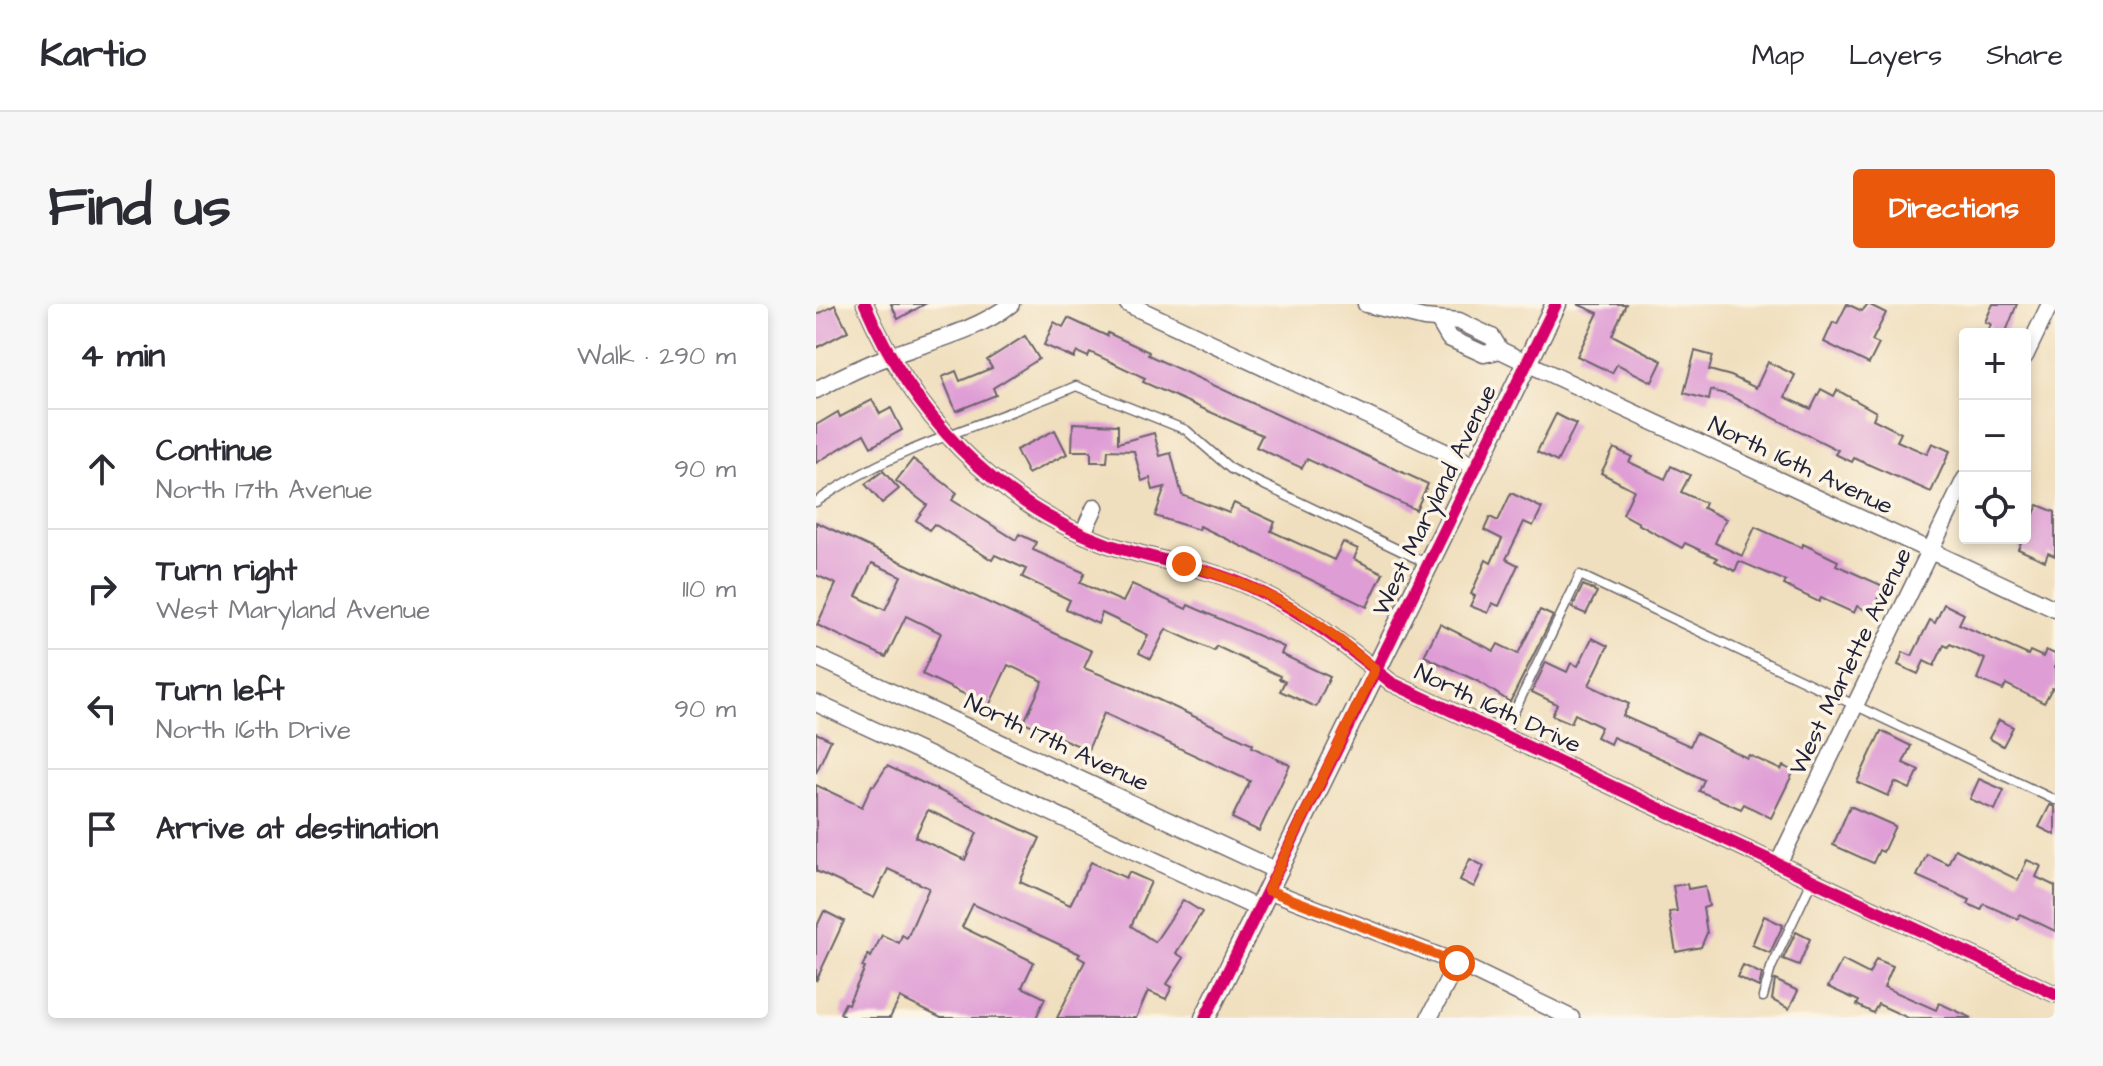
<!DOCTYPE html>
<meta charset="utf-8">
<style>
:root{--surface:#fff;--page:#f7f7f7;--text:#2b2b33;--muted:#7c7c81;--line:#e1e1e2;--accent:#ea580c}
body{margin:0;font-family:"Architects Daughter",sans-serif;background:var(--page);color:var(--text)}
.controls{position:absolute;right:24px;top:24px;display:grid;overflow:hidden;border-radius:8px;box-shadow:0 4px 12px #0003}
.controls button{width:72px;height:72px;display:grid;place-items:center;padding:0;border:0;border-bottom:2px solid var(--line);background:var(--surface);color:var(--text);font:40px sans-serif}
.stop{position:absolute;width:24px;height:24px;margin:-18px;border:6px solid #ea580c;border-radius:50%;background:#fff}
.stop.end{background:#ea580c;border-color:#fff;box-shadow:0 2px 8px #0008}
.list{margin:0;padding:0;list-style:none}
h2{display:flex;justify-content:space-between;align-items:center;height:104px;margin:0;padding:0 32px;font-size:34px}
h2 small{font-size:26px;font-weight:400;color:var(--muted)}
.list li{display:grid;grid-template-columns:52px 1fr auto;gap:24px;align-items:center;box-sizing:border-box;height:120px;padding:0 32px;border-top:2px solid var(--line)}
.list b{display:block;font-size:30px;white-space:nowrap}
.list p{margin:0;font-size:26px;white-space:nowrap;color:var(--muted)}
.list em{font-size:26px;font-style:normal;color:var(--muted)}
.icon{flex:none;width:44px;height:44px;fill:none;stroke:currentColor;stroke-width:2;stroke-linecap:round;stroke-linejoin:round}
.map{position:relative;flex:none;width:1239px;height:714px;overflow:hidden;border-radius:8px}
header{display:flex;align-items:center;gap:48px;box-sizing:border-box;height:112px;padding:0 40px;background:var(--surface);border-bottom:2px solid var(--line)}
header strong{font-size:38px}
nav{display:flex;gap:44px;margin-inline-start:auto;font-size:28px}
.intro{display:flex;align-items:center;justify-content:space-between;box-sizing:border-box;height:192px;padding:0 48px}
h1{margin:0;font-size:56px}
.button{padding:20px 36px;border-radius:8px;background:var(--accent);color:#fff;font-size:28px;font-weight:700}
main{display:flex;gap:48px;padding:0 48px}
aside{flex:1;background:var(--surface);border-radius:8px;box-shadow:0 4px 12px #0003}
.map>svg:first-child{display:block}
</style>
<header>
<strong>Kartio</strong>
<nav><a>Map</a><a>Layers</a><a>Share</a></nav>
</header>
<div class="intro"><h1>Find us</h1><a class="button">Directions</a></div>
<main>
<aside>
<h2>4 min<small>Walk · 290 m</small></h2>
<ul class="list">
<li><svg class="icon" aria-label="ahead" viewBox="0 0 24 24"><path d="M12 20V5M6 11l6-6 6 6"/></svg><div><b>Continue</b><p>North 17th Avenue</p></div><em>90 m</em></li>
<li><svg class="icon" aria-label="right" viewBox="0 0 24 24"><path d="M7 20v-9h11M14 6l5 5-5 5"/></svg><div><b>Turn right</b><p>West Maryland Avenue</p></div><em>110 m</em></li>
<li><svg class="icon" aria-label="left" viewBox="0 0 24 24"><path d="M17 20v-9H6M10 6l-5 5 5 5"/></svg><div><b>Turn left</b><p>North 16th Drive</p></div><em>90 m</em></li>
<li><svg class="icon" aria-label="arrive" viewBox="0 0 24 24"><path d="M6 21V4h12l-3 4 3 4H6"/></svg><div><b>Arrive at destination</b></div></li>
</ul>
</aside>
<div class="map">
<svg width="1239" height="714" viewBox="0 0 1239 714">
<rect width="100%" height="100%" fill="#fcf5e5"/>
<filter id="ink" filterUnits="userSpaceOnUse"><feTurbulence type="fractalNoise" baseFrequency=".0125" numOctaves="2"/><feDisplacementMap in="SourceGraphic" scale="16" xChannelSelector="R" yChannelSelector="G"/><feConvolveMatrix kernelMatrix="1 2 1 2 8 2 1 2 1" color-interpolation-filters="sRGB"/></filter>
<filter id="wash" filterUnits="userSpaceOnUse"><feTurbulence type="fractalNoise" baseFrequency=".006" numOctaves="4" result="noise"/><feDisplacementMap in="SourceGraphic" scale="32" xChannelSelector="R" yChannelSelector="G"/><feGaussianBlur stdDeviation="1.8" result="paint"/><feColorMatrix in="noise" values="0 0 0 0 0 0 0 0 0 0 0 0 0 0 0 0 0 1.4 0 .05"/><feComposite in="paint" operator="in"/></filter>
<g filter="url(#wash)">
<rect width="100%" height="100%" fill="#f0dfbe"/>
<g id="blocks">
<g fill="#df9dd5" fill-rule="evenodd">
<path d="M75 0H109L82 15Z"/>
<path d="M761 0H810L796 31 846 57 836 78 801 60 796 69 761 52 782 9Z"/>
<path d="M1031 0 1046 7 1052 0 1070 9 1056 37 1063 40 1053 60 1008 38 1017 18 1021 20Z"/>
<path d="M1177 0H1201L1189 30H1171L1175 20 1169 18Z"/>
<path d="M19 1 32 27 0 44V11Z"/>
<path d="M252 14 291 32 292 29 333 48 332 51 612 180 600 206 491 155 486 164 440 143 446 131 327 78 329 74 274 48 272 53 261 48 258 54 228 41 238 18 247 23Z"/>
<path d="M209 32 223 55 177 84 180 91 140 107 126 73 140 67 144 77 176 64 171 56Z"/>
<path d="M879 47 897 52 893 66 915 72 940 84 952 58 979 71 969 93 995 105 1005 85 1018 92 1021 86 1060 108 1057 115 1085 129 1081 137 1111 150 1116 139 1134 147 1115 188 1038 154 1036 158 1019 150 1022 146 912 91 895 86 893 96 868 89Z"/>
<path d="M56 96 64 110 75 104 86 126 55 143 48 130 0 159V121L22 108 24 113Z"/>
<path d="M740 110 760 120 741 158 721 148Z"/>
<path d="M257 119 302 121V139L338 129 344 152 355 149 366 191 413 209 418 199 459 218 455 227 518 256 527 238 542 245 538 255 567 269 551 303 384 222 383 226 339 212 349 183 337 186 334 174 326 177 318 147 292 146 291 158H275V147H256Z"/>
<path d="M239 126 251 150 212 170 200 146Z"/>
<path d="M798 144 816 153 813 158 849 175 855 162 874 171 865 188 889 199 887 204 910 215 899 239 926 252 939 223 986 244 987 240 1022 257 1020 261 1067 282 1056 309 1041 302 1038 309 1005 294 1003 298 968 281 970 277 923 257 919 267 899 257 901 254 869 239 866 244 822 220 823 219 807 210 818 186 785 169Z"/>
<path d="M97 155 141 189 136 196 200 236 203 230 220 238 217 246 269 269 264 279 307 298 316 280 370 305 372 301 468 343 465 350 514 373 500 403 464 387 469 377 463 375 464 372 400 342 398 347 350 325 335 355 323 349 332 331 286 309 282 320 250 305 254 296 206 273 210 265 179 251 176 256 118 220 113 226 100 216 111 201 80 177Z"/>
<path d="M67 167 83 185 66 199 49 180Z"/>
<path d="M695 189 726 204 717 222 708 218 690 255 702 261 683 302 676 299 672 309 654 302 659 292 655 290 670 256 675 259 686 235 668 226 674 213 682 217Z"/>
<path d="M1222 201 1239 208V252L1232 249 1229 257 1202 245Z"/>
<path d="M0 218 276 347 268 364 313 382 437 440 436 443 474 461 443 527 416 514 434 477 288 409 272 446 208 418 227 377 192 361 173 402 106 370 125 329 90 312 70 353 1 321 20 280 0 271ZM56 259 85 272 69 306 40 292Z"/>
<path d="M767 281 781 288 770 310 756 304Z"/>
<path d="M1128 300 1148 310 1143 320 1212 351 1214 347 1227 353 1230 346 1239 350V386L1236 384 1228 399 1190 380 1187 386 1161 375 1169 355 1134 340 1132 343 1128 341 1118 362 1108 357 1102 370 1082 361 1087 348 1096 352 1114 316 1119 319Z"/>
<path d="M724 306 737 312 694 398 663 378 608 352 624 320 678 347 682 340 702 350Z"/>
<path d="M776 334 792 342 773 381 813 400 807 412 874 442 880 429 931 454 933 451 965 466 967 462 978 467 955 514 928 500 925 505 883 487 888 476 853 458 797 433 794 440 780 433 785 423 759 410 755 419 736 411 741 400 716 388 730 358 751 368 755 359 762 362Z"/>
<path d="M1183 416 1197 423 1187 442 1173 434Z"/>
<path d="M1065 427 1095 442 1087 459 1103 466 1094 485 1079 478 1072 492 1041 478Z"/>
<path d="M0 429 15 436 0 469Z"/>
<path d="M71 462 224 534 204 578 254 601 275 558 310 574 313 568 335 578 315 622 339 638 367 596 386 608 360 649 368 654 351 680 356 683 350 695 332 687 320 714H241L269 657 262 653 264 650 157 600 146 623 218 658 206 683 229 694 220 714H125L84 694 74 714H26L27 711 24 709 29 699 32 700 49 664 46 663 52 651 55 653 66 631 83 639 86 631 91 634 113 584 72 565 58 594 0 567V481L46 503 56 481 58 482ZM112 506 161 529 149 556 99 533Z"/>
<path d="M1163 475 1188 486 1179 506 1154 495Z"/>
<path d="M1234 501 1239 503V531L1223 523Z"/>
<path d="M1034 502 1079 522 1067 548 1063 546 1057 559 1017 541Z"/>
<path d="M1139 545 1202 576 1211 556 1225 562 1220 573 1239 582V627L1204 610 1202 615 1168 600 1165 606 1152 600 1154 596 1101 572 1111 550 1132 560Z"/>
<path d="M654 555 668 562 658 583 644 576Z"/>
<path d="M871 580 872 585 889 582 893 602 887 604 891 629 885 643 860 648 853 608 861 607 857 582Z"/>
<path d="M8 607 28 617 0 677V624Z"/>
<path d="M948 612 967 621 954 649 936 641Z"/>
<path d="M980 628 994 635 983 661 967 655Z"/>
<path d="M1060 655 1077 662 1068 683 1120 706 1123 699 1156 714H1092L1062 700 1057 709 1041 701 1043 697 1012 683 1026 656 1053 670Z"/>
<path d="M927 661 946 670 943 683 921 673Z"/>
<path d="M959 676 982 687 973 705 956 696Z"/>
</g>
</g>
</g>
<g filter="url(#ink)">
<use href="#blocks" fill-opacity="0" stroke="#6a6469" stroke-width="2"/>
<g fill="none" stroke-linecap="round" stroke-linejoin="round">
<g stroke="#6a6469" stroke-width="11">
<g id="service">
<path d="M0 198C80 141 171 121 260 82L370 126 415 165 610 259"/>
<path d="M687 431 764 271 1239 496"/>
<path d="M947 693 955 664 996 577"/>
</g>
</g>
<g stroke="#6a6469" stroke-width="19">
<g id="minor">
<path d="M49 0C96 109 177 198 291 240 339 257 390 262 436 284 489 308 531 343 576 379L1239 690"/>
<path d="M312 0 659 162"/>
<path d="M550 0 608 14 643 17 676 33 684 46 711 59 1239 305"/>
<path d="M623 17 633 34 668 50 684 46"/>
<path d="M1209 52 1234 0"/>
<path d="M0 86C24 73 49 61 74 52 115 37 161 27 195 0"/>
<path d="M267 229 279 203"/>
<path d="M0 353 461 567"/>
<path d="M0 399 443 605"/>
<path d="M962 560 1149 175"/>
<path d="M452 586 641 659 755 714"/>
<path d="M613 714 641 659"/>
</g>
</g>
<g stroke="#6a6469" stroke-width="23">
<path id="tertiary" d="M389 714 740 0"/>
</g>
<use href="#service" stroke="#fff" stroke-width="8"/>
<use href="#minor" stroke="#fff" stroke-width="16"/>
<use href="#tertiary" stroke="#fff" stroke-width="20"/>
<g stroke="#fcf5e5" stroke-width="17">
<g id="cycleway">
<path d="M49 0C96 109 177 198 291 240 339 257 390 262 436 284 489 308 531 343 576 379L1239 690"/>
<path d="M389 714 740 0"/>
</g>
</g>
<use href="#cycleway" stroke="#d6006c" stroke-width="12"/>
</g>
</g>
<g fill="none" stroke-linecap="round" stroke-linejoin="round" filter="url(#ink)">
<path stroke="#ea580c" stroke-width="10" d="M368 260C418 274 468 295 510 326 527 338 543 352 559 365L452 586 641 659"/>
</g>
<g text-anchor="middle" stroke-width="7" stroke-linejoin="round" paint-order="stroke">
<g font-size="24" fill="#22223b" stroke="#fcf5e5">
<text transform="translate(985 161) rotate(25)" y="8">North 16th Avenue</text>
<text transform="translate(618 196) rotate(-64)" y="8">West Maryland Avenue</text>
<text transform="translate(1034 357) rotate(-64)" y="8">West Marlette Avenue</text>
<text transform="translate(682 404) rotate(25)" y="8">North 16th Drive</text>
<text transform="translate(241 438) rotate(25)" y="8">North 17th Avenue</text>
</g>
</g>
</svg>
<div class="controls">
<button>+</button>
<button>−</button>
<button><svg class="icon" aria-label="locate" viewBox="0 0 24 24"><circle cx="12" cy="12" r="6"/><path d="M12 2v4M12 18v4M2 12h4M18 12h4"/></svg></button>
</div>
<div class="stop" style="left:641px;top:659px"></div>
<div class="stop end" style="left:368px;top:260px"></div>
</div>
</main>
